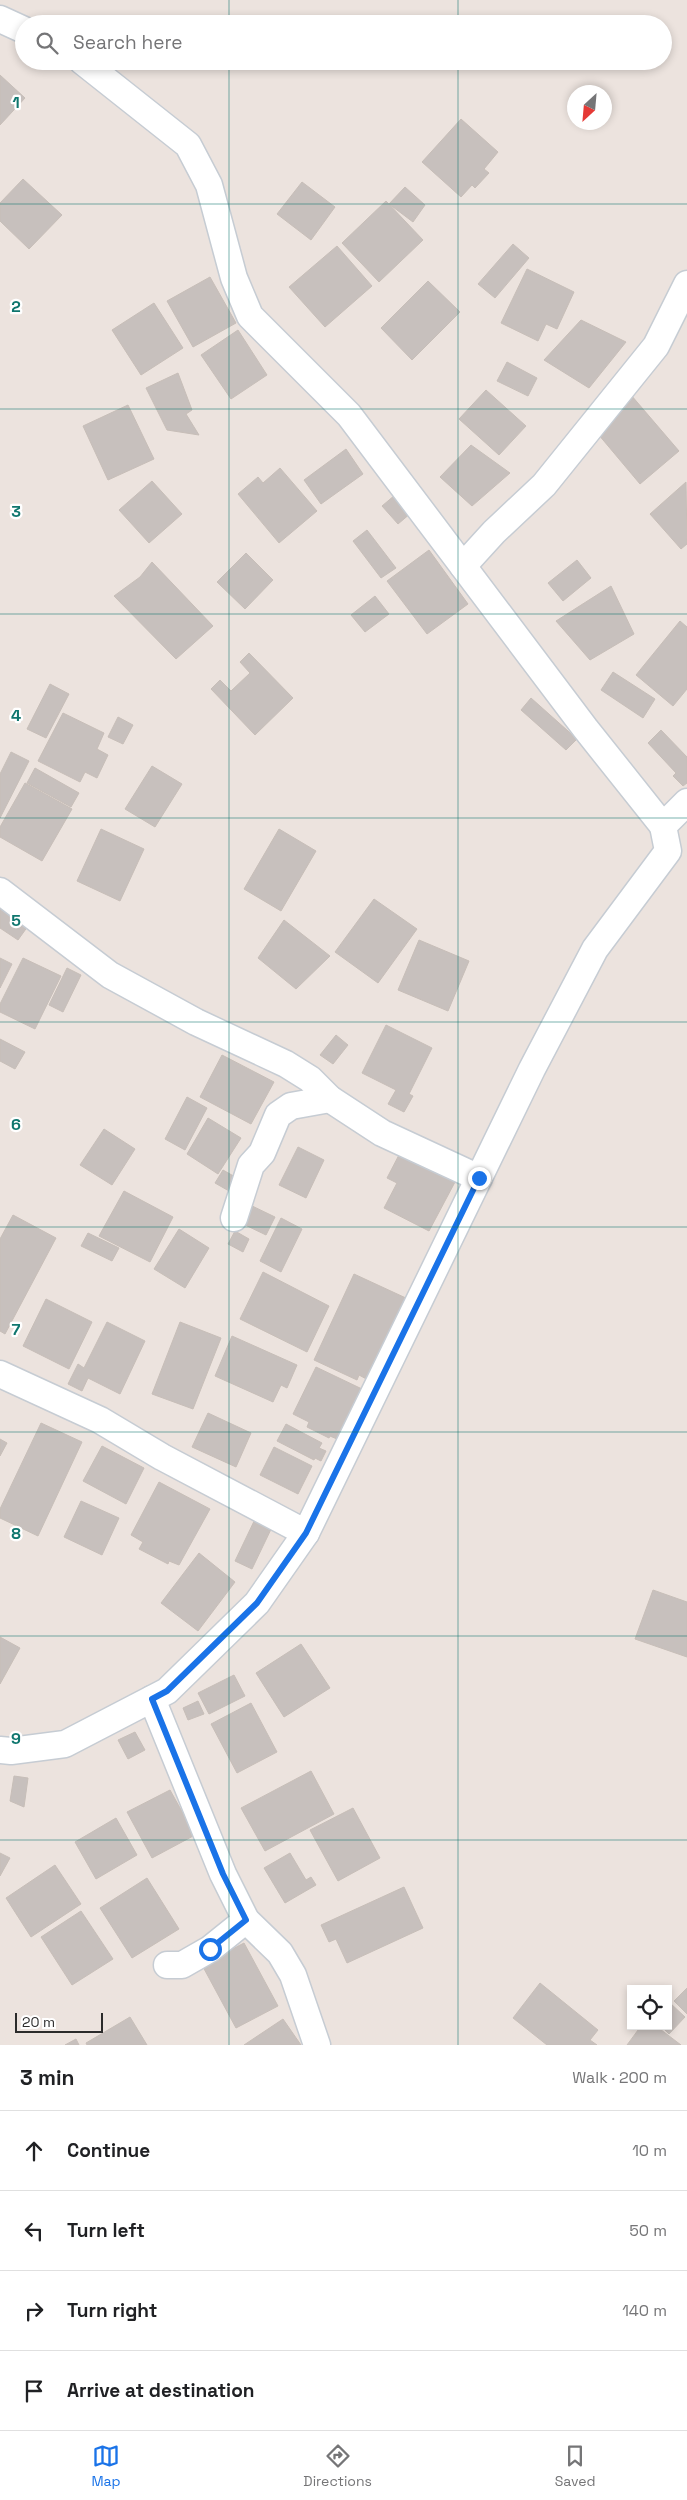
<!DOCTYPE html>
<meta charset="utf-8">
<style>
:root{--surface:#fff;--page:#f6f6f6;--text:#202124;--muted:#757577;--line:#e0e0e0;--accent:#1a73e8}
body{margin:0;font-family:"Space Grotesk",sans-serif;background:var(--page);color:var(--text)}
.controls{position:absolute;right:15px;bottom:15px;display:grid;overflow:hidden;border-radius:0px;box-shadow:0 2px 8px #0003}
.controls button{width:45px;height:45px;display:grid;place-items:center;padding:0;border:0;border-bottom:1px solid var(--line);background:var(--surface);color:var(--text);font:25px sans-serif}
.compass{position:absolute;left:567px;top:85px;width:45px;height:45px;border-radius:50%;background:var(--surface);box-shadow:0 2px 8px #0003;rotate:206deg}
.scale{position:absolute;left:15px;bottom:12px;width:88px;box-sizing:border-box;padding-left:5px;border:2px solid #2b2b2b;border-top:0;font-size:14px;line-height:18px;white-space:nowrap;color:#2b2b2b;-webkit-text-stroke:4px #fff;paint-order:stroke}
.stop{position:absolute;width:15px;height:15px;margin:-11px;border:4px solid #1a73e8;border-radius:50%;background:#fff}
.stop.end{background:#1a73e8;border-color:#fff;box-shadow:0 1px 5px #0008}
.list{margin:0;padding:0;list-style:none}
h2{display:flex;justify-content:space-between;align-items:center;height:65px;margin:0;padding:0 20px;font-size:21px}
h2 small{font-size:16px;font-weight:400;color:var(--muted)}
.list li{display:grid;grid-template-columns:32px 1fr auto;gap:15px;align-items:center;box-sizing:border-box;height:80px;padding:0 20px;border-top:1px solid var(--line)}
.list b{display:block;font-size:19px;white-space:nowrap}
.list em{font-size:16px;font-style:normal;color:var(--muted)}
.icon{flex:none;width:28px;height:28px;fill:none;stroke:currentColor;stroke-width:2;stroke-linecap:round;stroke-linejoin:round}
.map{position:relative;flex:none;width:687px;height:2045px;overflow:hidden}
.search{position:absolute;background:var(--surface);box-shadow:0 2px 8px #0003;left:15px;right:15px;top:15px;height:55px;display:flex;align-items:center;gap:12px;box-sizing:border-box;padding:0 18px;border-radius:28px;color:var(--muted);font-size:19px}
.sheet{height:385px;background:var(--surface)}
nav{display:flex;justify-content:space-around;align-items:center;box-sizing:border-box;height:70px;border-top:1px solid var(--line);background:var(--surface);font-size:14px;color:var(--muted)}
nav a{display:grid;justify-items:center;gap:2px}
nav .on{color:var(--accent)}
.map>svg:first-child{display:block}
</style>
<div class="map">
<svg width="687" height="2045" viewBox="0 0 687 2045">
<rect width="100%" height="100%" fill="#ece3de"/>
<g fill="#c7c0bd" stroke="#c7beb8">
<path d="M0 75 25 98 0 125Z"/>
<path d="M461 119 498 152 484 169 489 173 475 188 472 185 461 197 422 162Z"/>
<path d="M23 179 62 215 29 249 0 221V203Z"/>
<path d="M302 182 335 207 311 240 277 214Z"/>
<path d="M405 187 425 205 413 222 389 204Z"/>
<path d="M386 201 423 240 379 282 342 243Z"/>
<path d="M513 244 529 258 495 298 478 284Z"/>
<path d="M337 246 372 286 325 327 289 287Z"/>
<path d="M527 269 574 292 557 329 546 324 538 341 501 323Z"/>
<path d="M210 277 236 323 193 347 167 301Z"/>
<path d="M428 281 460 312 412 360 381 328Z"/>
<path d="M154 303 183 348 141 375 112 330Z"/>
<path d="M581 320 626 342 589 388 544 360Z"/>
<path d="M238 330 267 375 231 399 201 355Z"/>
<path d="M507 362 537 378 528 396 497 381Z"/>
<path d="M178 373 192 410 186 414 199 435 167 430 146 388Z"/>
<path d="M486 390 526 426 499 455 459 419Z"/>
<path d="M631 395 679 451 640 484 593 428Z"/>
<path d="M128 405 154 459 108 480 83 426Z"/>
<path d="M471 445 510 473 472 506 440 477Z"/>
<path d="M346 449 363 474 321 504 304 480Z"/>
<path d="M280 468 317 511 279 543 238 494 258 477 263 483Z"/>
<path d="M152 481 182 514 149 543 119 510Z"/>
<path d="M686 482 687 544 681 549 650 514Z"/>
<path d="M395 495 411 513 398 524 382 506Z"/>
<path d="M367 530 396 568 381 578 353 541Z"/>
<path d="M429 550 468 604 427 634 387 581Z"/>
<path d="M246 553 273 580 245 609 217 582Z"/>
<path d="M577 560 591 578 563 601 548 583Z"/>
<path d="M152 562 213 626 176 659 114 596 140 577Z"/>
<path d="M611 586 634 634 590 660 556 621Z"/>
<path d="M375 596 389 614 365 632 351 615Z"/>
<path d="M680 621 687 627V689L673 706 636 675Z"/>
<path d="M249 653 293 698 255 735 211 689 220 680 231 691 250 673 240 662Z"/>
<path d="M613 672 655 699 643 718 601 690Z"/>
<path d="M50 684 69 694 46 738 27 729Z"/>
<path d="M531 698 577 739 566 750 521 710Z"/>
<path d="M63 713 104 733 97 749 108 755 97 778 85 772 80 782 38 761Z"/>
<path d="M118 717 133 725 123 744 108 737Z"/>
<path d="M661 730 687 757V783L683 786 673 776 676 773 648 743Z"/>
<path d="M11 752 29 761 0 818V774Z"/>
<path d="M152 766 182 784 155 827 125 809Z"/>
<path d="M35 768 79 793 71 807 27 783Z"/>
<path d="M25 783 72 809 42 861 0 837V827Z"/>
<path d="M101 829 144 849 120 901 77 881Z"/>
<path d="M279 829 316 851 281 911 244 889Z"/>
<path d="M374 899 417 929 378 983 335 952Z"/>
<path d="M0 907 28 926 18 940 0 928Z"/>
<path d="M284 920 330 956 296 989 258 958Z"/>
<path d="M419 940 469 961 448 1011 398 990Z"/>
<path d="M0 958 12 964 0 988Z"/>
<path d="M23 958 61 976 35 1029 0 1012V1004Z"/>
<path d="M67 968 81 975 63 1012 49 1005Z"/>
<path d="M386 1025 432 1048 409 1094 413 1096 404 1112 388 1104 396 1090 362 1073Z"/>
<path d="M336 1035 348 1045 333 1064 320 1055Z"/>
<path d="M0 1039 25 1052 15 1069 0 1061Z"/>
<path d="M222 1055 274 1082 251 1124 200 1097Z"/>
<path d="M187 1097 207 1108 185 1150 165 1139Z"/>
<path d="M208 1118 241 1138 218 1174 187 1154Z"/>
<path d="M104 1129 135 1149 112 1185 80 1165Z"/>
<path d="M298 1147 324 1160 306 1198 279 1185Z"/>
<path d="M400 1153 455 1182 429 1231 384 1208 397 1183 387 1178Z"/>
<path d="M223 1170 237 1178 229 1191 215 1183Z"/>
<path d="M124 1191 173 1217 150 1262 99 1236Z"/>
<path d="M248 1204 275 1217 266 1235 239 1222Z"/>
<path d="M13 1215 56 1238 5 1334 0 1331V1239Z"/>
<path d="M281 1218 302 1229 281 1272 260 1261Z"/>
<path d="M179 1229 209 1248 185 1288 154 1269Z"/>
<path d="M235 1231 249 1239 243 1252 228 1244Z"/>
<path d="M88 1233 119 1248 112 1261 81 1246Z"/>
<path d="M263 1272 329 1306 307 1352 240 1319Z"/>
<path d="M354 1274 408 1299 370 1381 359 1375 357 1380 314 1360Z"/>
<path d="M46 1299 92 1322 69 1369 23 1346Z"/>
<path d="M107 1322 145 1341 120 1394 88 1378 82 1391 68 1384 78 1364 84 1368Z"/>
<path d="M180 1322 221 1338 193 1409 152 1394Z"/>
<path d="M232 1336 297 1365 287 1388 281 1385 273 1402 215 1376Z"/>
<path d="M316 1367 362 1389 337 1439 330 1436 329 1438 307 1427 309 1422 293 1414Z"/>
<path d="M208 1413 251 1433 236 1467 192 1447Z"/>
<path d="M41 1423 82 1442 38 1536 0 1518V1509Z"/>
<path d="M286 1424 322 1443 319 1448 326 1451 321 1461 315 1458 314 1460 277 1441Z"/>
<path d="M0 1439 7 1443 0 1456Z"/>
<path d="M102 1446 144 1468 126 1504 83 1481Z"/>
<path d="M274 1447 312 1466 298 1494 260 1475Z"/>
<path d="M159 1482 210 1509 179 1565 169 1561 168 1564 139 1549 143 1542 131 1535Z"/>
<path d="M81 1501 119 1518 102 1555 64 1537Z"/>
<path d="M257 1515 274 1523 252 1569 235 1561Z"/>
<path d="M199 1553 235 1582 198 1631 161 1603Z"/>
<path d="M653 1590 687 1602V1657L635 1639Z"/>
<path d="M0 1637 20 1648 0 1684Z"/>
<path d="M301 1644 330 1688 284 1717 256 1673Z"/>
<path d="M234 1675 245 1696 209 1714 198 1693Z"/>
<path d="M198 1701 204 1714 188 1720 183 1708Z"/>
<path d="M251 1703 277 1752 237 1773 211 1724Z"/>
<path d="M135 1732 145 1750 128 1759 118 1740Z"/>
<path d="M311 1771 334 1814 265 1851 241 1808Z"/>
<path d="M14 1776 28 1778 24 1807 10 1801Z"/>
<path d="M170 1790 195 1835 152 1858 127 1812Z"/>
<path d="M353 1808 380 1858 338 1881 310 1830Z"/>
<path d="M116 1818 137 1855 96 1879 75 1842Z"/>
<path d="M0 1853 10 1858 0 1876Z"/>
<path d="M290 1853 306 1880 311 1877 316 1885 285 1903 264 1868Z"/>
<path d="M55 1865 81 1904 31 1937 6 1898Z"/>
<path d="M147 1878 179 1929 132 1958 100 1908Z"/>
<path d="M404 1887 423 1928 347 1963 336 1939 329 1942 321 1925Z"/>
<path d="M81 1911 113 1959 72 1985 41 1937Z"/>
<path d="M244 1943 278 2006 236 2028 202 1965Z"/>
<path d="M540 1983 598 2030 590 2040 597 2045H547L513 2018Z"/>
<path d="M687 1988V2014L674 2001Z"/>
<path d="M669 2002 685 2017 669 2034 661 2026H668Z"/>
<path d="M130 2017 147 2045H87L86 2043Z"/>
<path d="M283 2019 301 2045H244Z"/>
<path d="M641 2026H656L681 2045H627Z"/>
<path d="M76 2039 79 2045H65Z"/>
</g>
<g fill="none" stroke-linecap="round" stroke-linejoin="round">
<g stroke="#c6ccd3" stroke-width="29">
<g id="minor">
<path d="M0 19 24 30"/>
<path d="M82 61 188 145 209 185 234 278 250 316 349 415 585 728 663 826"/>
<path d="M463 566 494 532 544 485 656 346 687 284"/>
<path d="M0 891 110 975 196 1022 286 1064 310 1079 330 1099 382 1133 479 1178"/>
<path d="M234 1218 251 1165 262 1153 278 1115 291 1106 330 1099"/>
<path d="M0 1374 100 1420 162 1457 306 1533"/>
<path d="M152 1699 223 1874 246 1920 280 1953 293 1975 317 2045"/>
<path d="M0 1750 11 1751 65 1744 167 1691 257 1603 306 1533 532 1069 595 949 668 851 663 826 687 802"/>
<path d="M167 1965H182L210 1949 246 1920"/>
</g>
</g>
<use href="#minor" stroke="#fff" stroke-width="26"/>
</g>
<g fill="none" stroke-linecap="round" stroke-linejoin="round">
<path stroke="#1a73e8" stroke-width="6" d="M210 1949 246 1920 223 1874 152 1699 167 1691 257 1603 306 1533 479 1178"/>
</g>
<path fill="none" stroke="#0f766e" stroke-width="1" stroke-opacity="0.55" d="M229 0V24M458 0V24M229 61V2045M458 61V2045M0 204H687M0 409H687M0 614H687M0 818H687M0 1022H687M0 1227H687M0 1432H687M0 1636H687M0 1840H687"/>
<g font-size="16" text-anchor="middle" font-weight="bold" fill="#0f766e" stroke="#fff" stroke-width="4.5" stroke-linejoin="round" paint-order="stroke">
<text x="16" y="108">1</text>
<text x="16" y="312">2</text>
<text x="16" y="517">3</text>
<text x="16" y="721">4</text>
<text x="16" y="926">5</text>
<text x="16" y="1130">6</text>
<text x="16" y="1335">7</text>
<text x="16" y="1539">8</text>
<text x="16" y="1744">9</text>
</g>
</svg>
<div class="controls">
<button><svg class="icon" aria-label="locate" viewBox="0 0 24 24"><circle cx="12" cy="12" r="6"/><path d="M12 2v4M12 18v4M2 12h4M18 12h4"/></svg></button>
</div>
<svg class="compass" viewBox="-18 -18 36 36"><path d="M0-13l5 13h-10z" fill="#e53935"/><path d="M0 13l5-13h-10z" fill="#757577"/></svg>
<div class="scale">20 m</div>
<div class="stop" style="left:210px;top:1949px"></div>
<div class="stop end" style="left:479px;top:1178px"></div>
<div class="search"><svg class="icon" aria-label="search" viewBox="0 0 24 24"><circle cx="10" cy="10" r="6"/><path d="M15 15l6 6"/></svg>Search here</div>
</div>
<section class="sheet">
<h2>3 min<small>Walk · 200 m</small></h2>
<ul class="list">
<li><svg class="icon" aria-label="ahead" viewBox="0 0 24 24"><path d="M12 20V5M6 11l6-6 6 6"/></svg><div><b>Continue</b></div><em>10 m</em></li>
<li><svg class="icon" aria-label="left" viewBox="0 0 24 24"><path d="M17 20v-9H6M10 6l-5 5 5 5"/></svg><div><b>Turn left</b></div><em>50 m</em></li>
<li><svg class="icon" aria-label="right" viewBox="0 0 24 24"><path d="M7 20v-9h11M14 6l5 5-5 5"/></svg><div><b>Turn right</b></div><em>140 m</em></li>
<li><svg class="icon" aria-label="arrive" viewBox="0 0 24 24"><path d="M6 21V4h12l-3 4 3 4H6"/></svg><div><b>Arrive at destination</b></div></li>
</ul>
</section>
<nav>
<a class="on"><svg class="icon" aria-label="map" viewBox="0 0 24 24"><path d="M3 6l6-2 6 2 6-2v14l-6 2-6-2-6 2zM9 4v14M15 6v14"/></svg>Map</a>
<a><svg class="icon" aria-label="directions" viewBox="0 0 24 24"><path d="M12 3l9 9-9 9-9-9zM9 14v-3h6M13 9l2 2-2 2"/></svg>Directions</a>
<a><svg class="icon" aria-label="saved" viewBox="0 0 24 24"><path d="M7 4h10v16l-5-4-5 4z"/></svg>Saved</a>
</nav>
